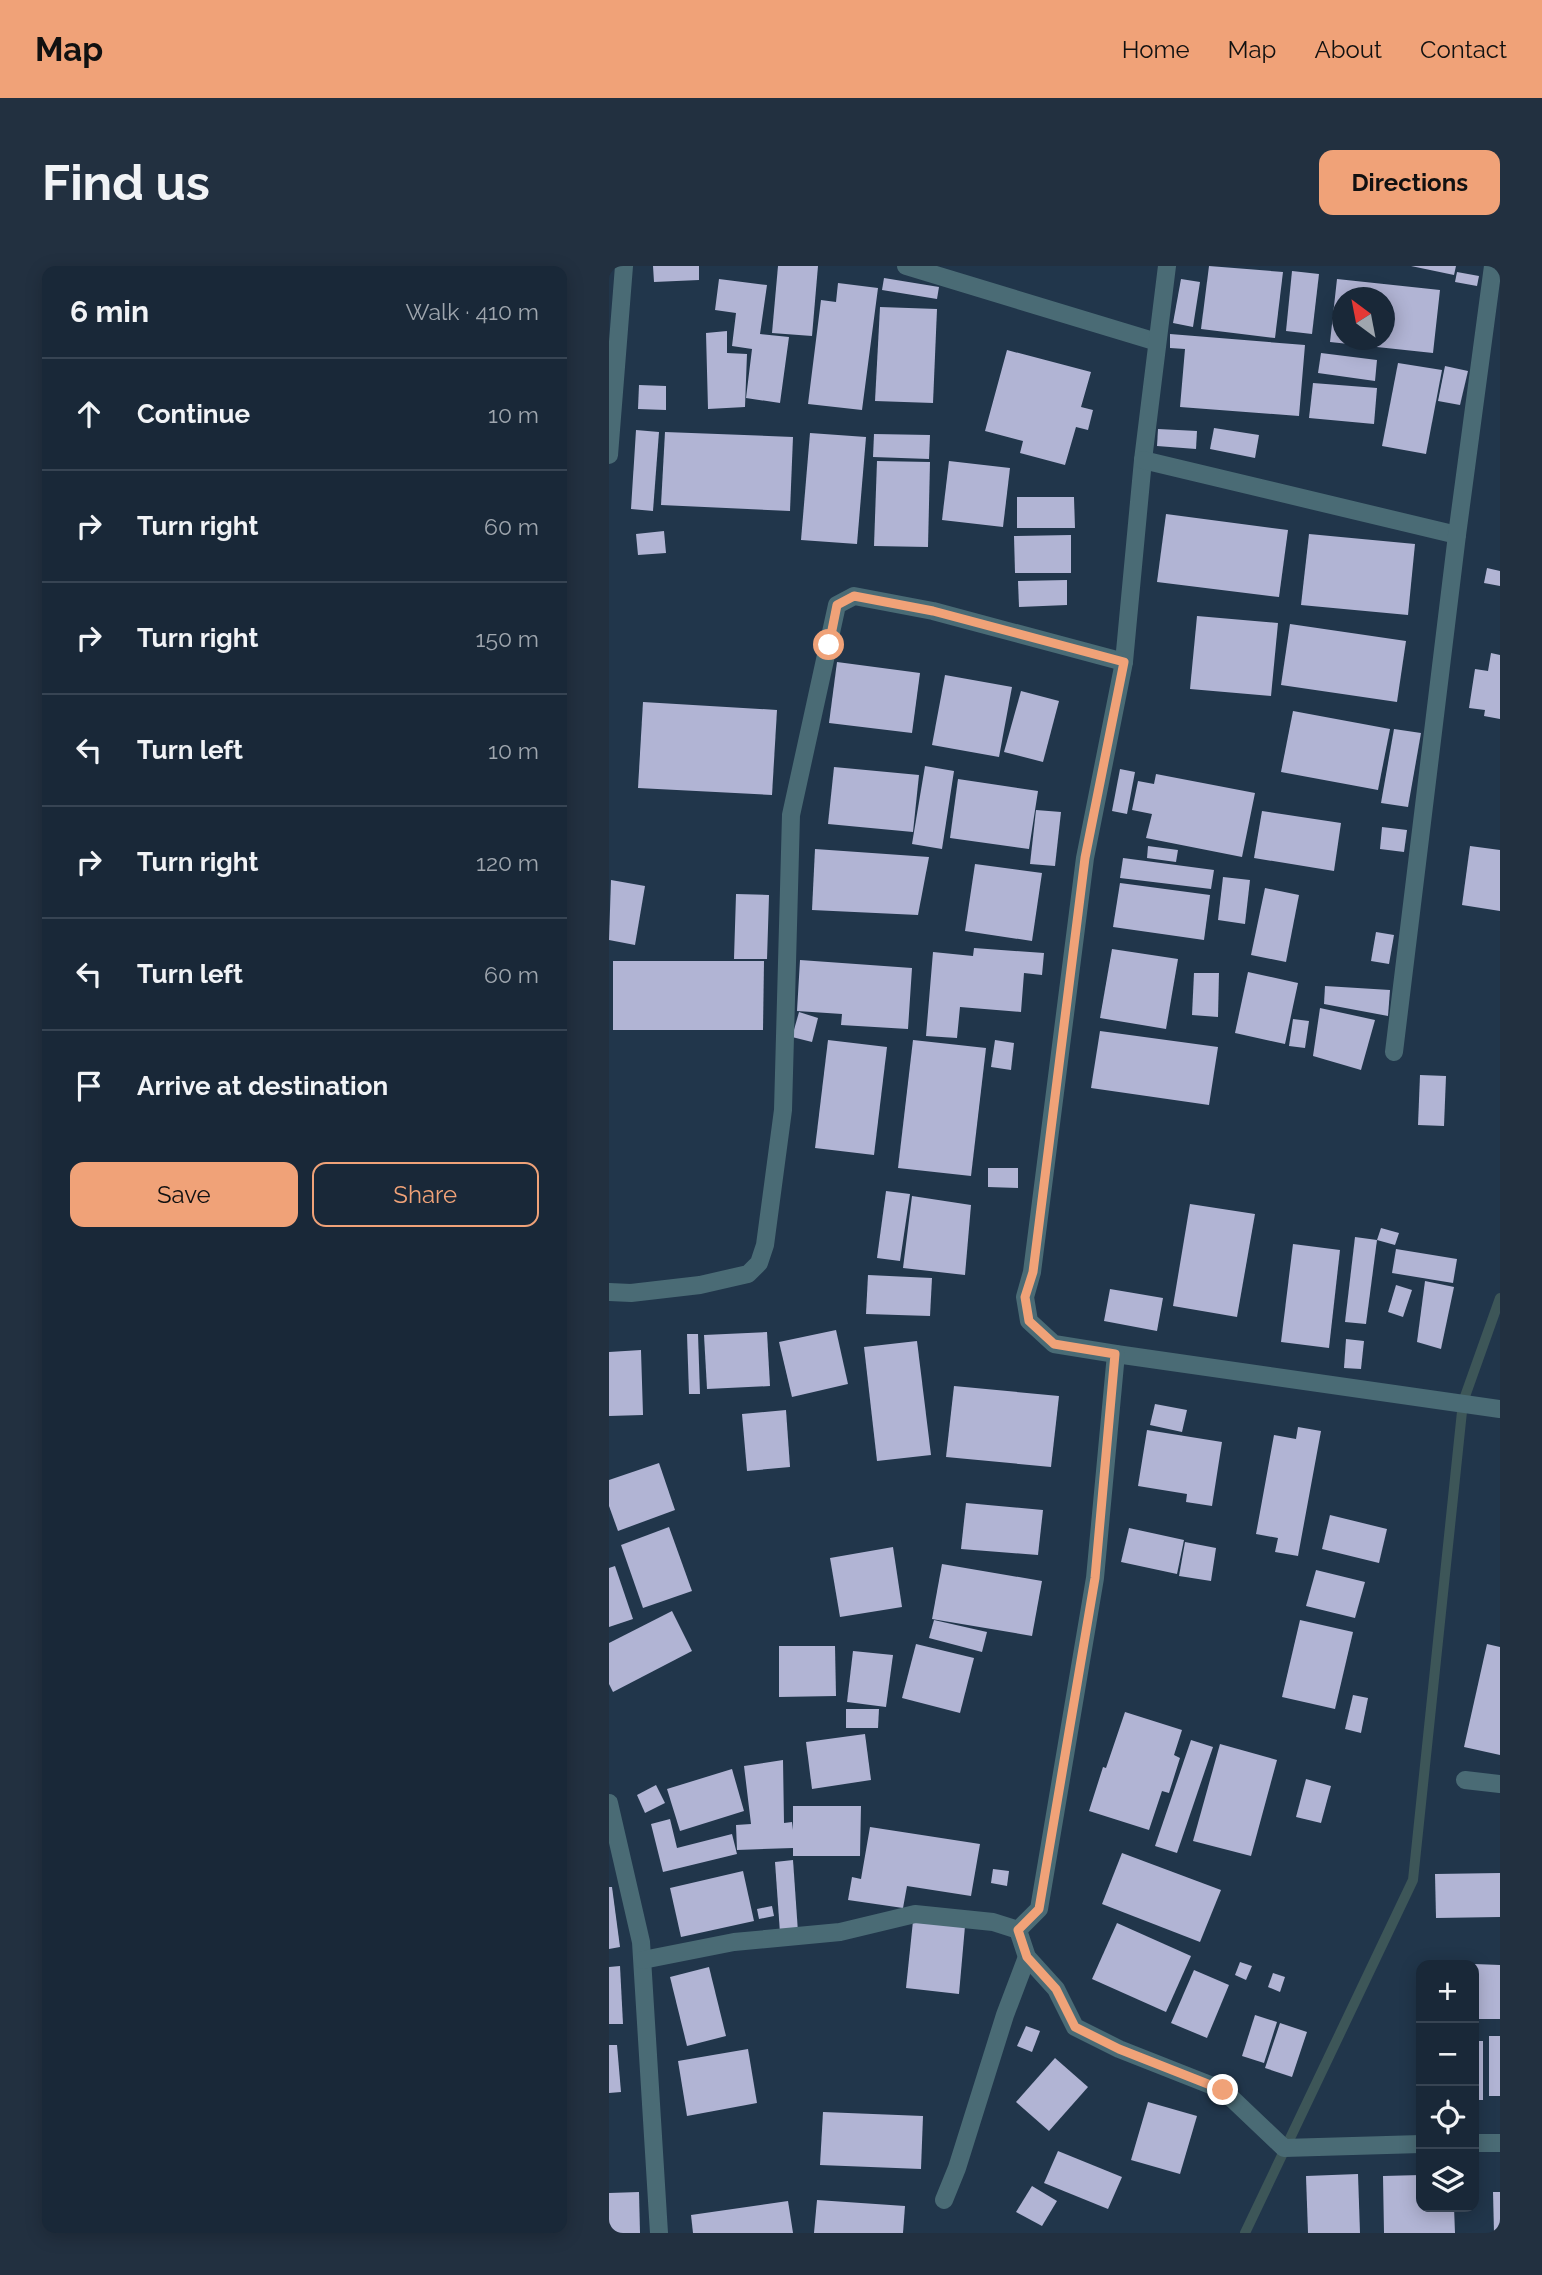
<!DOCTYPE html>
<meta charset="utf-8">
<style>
:root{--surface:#192838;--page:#223040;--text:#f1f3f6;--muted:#9fa6ae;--line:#374453;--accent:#f0a278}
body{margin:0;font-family:Raleway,sans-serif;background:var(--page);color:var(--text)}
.controls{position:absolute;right:21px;bottom:21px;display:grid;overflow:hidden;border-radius:14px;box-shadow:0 4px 18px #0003}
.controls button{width:63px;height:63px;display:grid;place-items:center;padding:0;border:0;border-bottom:2px solid var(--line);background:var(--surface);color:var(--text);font:35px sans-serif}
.compass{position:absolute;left:723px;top:21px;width:63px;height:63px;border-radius:50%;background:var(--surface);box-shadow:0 4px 18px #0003;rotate:328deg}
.stop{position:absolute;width:21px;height:21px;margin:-16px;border:5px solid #f0a278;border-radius:50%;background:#fff}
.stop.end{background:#f0a278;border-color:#fff;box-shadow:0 2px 7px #0008}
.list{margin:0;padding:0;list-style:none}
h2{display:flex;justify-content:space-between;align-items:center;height:91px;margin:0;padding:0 28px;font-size:30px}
h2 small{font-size:23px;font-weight:400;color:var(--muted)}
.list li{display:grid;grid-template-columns:46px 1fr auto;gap:21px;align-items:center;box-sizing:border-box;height:112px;padding:0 28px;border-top:2px solid var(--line)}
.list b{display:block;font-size:26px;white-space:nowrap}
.list em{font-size:23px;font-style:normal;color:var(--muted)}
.actions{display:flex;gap:14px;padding:21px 28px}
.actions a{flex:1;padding:16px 0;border:2px solid var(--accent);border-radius:14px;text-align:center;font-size:24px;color:var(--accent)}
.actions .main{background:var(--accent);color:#111}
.icon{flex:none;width:38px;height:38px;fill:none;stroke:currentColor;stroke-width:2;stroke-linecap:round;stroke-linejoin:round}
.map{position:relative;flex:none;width:891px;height:1967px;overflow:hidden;border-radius:14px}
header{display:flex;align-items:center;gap:42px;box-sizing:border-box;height:98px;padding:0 35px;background:var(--accent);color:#111}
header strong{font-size:33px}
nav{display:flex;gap:38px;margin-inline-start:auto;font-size:24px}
.intro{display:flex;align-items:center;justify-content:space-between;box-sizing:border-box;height:168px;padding:0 42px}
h1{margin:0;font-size:49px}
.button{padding:18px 32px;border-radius:14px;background:var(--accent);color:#111;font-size:24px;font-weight:700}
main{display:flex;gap:42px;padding:0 42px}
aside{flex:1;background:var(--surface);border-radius:14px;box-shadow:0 4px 18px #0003}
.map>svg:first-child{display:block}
</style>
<header>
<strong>Map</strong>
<nav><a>Home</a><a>Map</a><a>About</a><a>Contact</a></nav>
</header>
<div class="intro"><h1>Find us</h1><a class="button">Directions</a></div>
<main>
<aside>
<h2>6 min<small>Walk · 410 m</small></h2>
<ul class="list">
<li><svg class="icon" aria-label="ahead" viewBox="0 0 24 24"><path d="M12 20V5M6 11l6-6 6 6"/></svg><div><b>Continue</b></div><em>10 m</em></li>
<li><svg class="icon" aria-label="right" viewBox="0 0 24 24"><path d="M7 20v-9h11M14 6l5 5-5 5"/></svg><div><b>Turn right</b></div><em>60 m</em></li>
<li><svg class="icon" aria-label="right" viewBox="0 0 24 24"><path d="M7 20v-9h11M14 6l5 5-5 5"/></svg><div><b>Turn right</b></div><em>150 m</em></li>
<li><svg class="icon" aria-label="left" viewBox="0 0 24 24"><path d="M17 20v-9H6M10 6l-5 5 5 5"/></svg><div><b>Turn left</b></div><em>10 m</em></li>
<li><svg class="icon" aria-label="right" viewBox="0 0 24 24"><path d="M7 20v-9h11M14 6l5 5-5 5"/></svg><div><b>Turn right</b></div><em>120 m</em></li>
<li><svg class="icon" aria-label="left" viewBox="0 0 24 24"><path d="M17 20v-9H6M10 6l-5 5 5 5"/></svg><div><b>Turn left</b></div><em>60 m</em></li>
<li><svg class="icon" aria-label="arrive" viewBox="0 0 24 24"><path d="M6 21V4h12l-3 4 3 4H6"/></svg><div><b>Arrive at destination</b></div></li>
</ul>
<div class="actions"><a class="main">Save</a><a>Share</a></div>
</aside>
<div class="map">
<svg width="891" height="1967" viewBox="0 0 891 1967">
<rect width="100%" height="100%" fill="#21364b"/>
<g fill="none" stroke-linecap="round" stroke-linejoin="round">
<path stroke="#3d5658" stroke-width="10" d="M636 1967 804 1614 854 1136 891 1032"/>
</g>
<g fill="#b1b4d4" fill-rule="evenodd">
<path d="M44 0H90V14L45 16Z"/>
<path d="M169 0H209L203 70 163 67Z"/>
<path d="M600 0 674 6 666 72 592 63Z"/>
<path d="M802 0H847L845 9Z"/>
<path d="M683 5 710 8 703 68 677 65Z"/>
<path d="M848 6 870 10 868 20 846 16Z"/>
<path d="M275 12 330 21 328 33 273 24Z"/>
<path d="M110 13 158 19 151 68 180 71 171 137 137 132 143 83 123 80 127 47 106 44Z"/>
<path d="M572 13 591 16 584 61 564 57Z"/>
<path d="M728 13 831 24 824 87 721 76ZM734 32H776V74H734Z"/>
<path d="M229 17 269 22 253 144 199 138 212 34 227 36Z"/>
<path d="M271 41 328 43 324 137 266 135Z"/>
<path d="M118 65V87L138 88 136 141 99 143 97 67Z"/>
<path d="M561 68 696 79 690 150 571 141 576 83 561 82Z"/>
<path d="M398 84 482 106 472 141 484 144 479 164 467 161 456 199 411 187 414 175 376 165Z"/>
<path d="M712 87 768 94 766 115 709 107Z"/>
<path d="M789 97 833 104 817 188 773 180Z"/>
<path d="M836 100 859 105 851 139 829 135Z"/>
<path d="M704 117 768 122 765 158 700 152Z"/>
<path d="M30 119 57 120V144L29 143Z"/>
<path d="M605 162 650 169 646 192 601 183Z"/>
<path d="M549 163 588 165 587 183 548 180Z"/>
<path d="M27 164 50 166 44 245 22 243Z"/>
<path d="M56 166 184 171 181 245 52 239Z"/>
<path d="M201 167 257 171 248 278 192 274Z"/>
<path d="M265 168 321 169 320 193 264 191Z"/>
<path d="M268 195 321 196 319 281 265 280Z"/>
<path d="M340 195 401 202 394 261 333 254Z"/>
<path d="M408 231H465L466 262H408Z"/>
<path d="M557 248 679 264 670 331 548 316Z"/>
<path d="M55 265 57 287 29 289 27 268Z"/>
<path d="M700 268 806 278 799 349 692 339Z"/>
<path d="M462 269V307H406L405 270Z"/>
<path d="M878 302 891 305V320L875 317Z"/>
<path d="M458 314V339L410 341 409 315Z"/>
<path d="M588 350 669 357 662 430 581 423Z"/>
<path d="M681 358 797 375 788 436 672 419Z"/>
<path d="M882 387 891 389V453L875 450 876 444 860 442 866 403 879 405Z"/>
<path d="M228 396 311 407 303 467 220 457Z"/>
<path d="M336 409 403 421 390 491 323 479Z"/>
<path d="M412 425 450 435 434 496 395 486Z"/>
<path d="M34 436 168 444 163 529 29 522Z"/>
<path d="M684 445 781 463 769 524 672 506Z"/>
<path d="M785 463 812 467 799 541 772 537Z"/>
<path d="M316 500 345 505 333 583 303 578Z"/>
<path d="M225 501 310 509 304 566 219 558Z"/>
<path d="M511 503 526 506 518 548 503 545Z"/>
<path d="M547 508 646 527 633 591 537 572 543 548 523 544 529 515 545 518Z"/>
<path d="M349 513 429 525 420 583 341 572Z"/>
<path d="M427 544 452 546 446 600 421 598Z"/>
<path d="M653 545 732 557 725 605 645 592Z"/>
<path d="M773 561 798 564 795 586 771 583Z"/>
<path d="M539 580 569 584 567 596 538 592Z"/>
<path d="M861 580 891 584V645L853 639Z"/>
<path d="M206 583 320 591 309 649 203 644Z"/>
<path d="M514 592 605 604 602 623 511 612Z"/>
<path d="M366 598 433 607 423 675 356 665Z"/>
<path d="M614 611 641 614 636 658 609 654Z"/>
<path d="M2 614 36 620 26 679 0 674Z"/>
<path d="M511 617 601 629 595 674 504 661Z"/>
<path d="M656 622 690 629 677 696 642 689Z"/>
<path d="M127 628 160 629 158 693H125Z"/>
<path d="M767 666 785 669 780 698 762 695Z"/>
<path d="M365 682 435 687 433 709 415 707 412 746 351 741 348 772 317 770 324 686 364 690Z"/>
<path d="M503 683 569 693 557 763 491 752Z"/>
<path d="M191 694 303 702 299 763 232 759 233 748 188 745Z"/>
<path d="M4 695H155L154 764H4Z"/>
<path d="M639 706 689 717 676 778 626 767Z"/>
<path d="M585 707H610L609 751 583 749Z"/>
<path d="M716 720 781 724 779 750 715 738Z"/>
<path d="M711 742 766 754 752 804 704 790Z"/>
<path d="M190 746 209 752 203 776 183 771Z"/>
<path d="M684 753 700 755 696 782 680 780Z"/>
<path d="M491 765 609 781 600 839 482 822Z"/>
<path d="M219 774 278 781 265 889 206 882Z"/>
<path d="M304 774 377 782 362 910 289 902Z"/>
<path d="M386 774 405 777 402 804 382 801Z"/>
<path d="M811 809 837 810 835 860 809 859Z"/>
<path d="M379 902H409V922L379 921Z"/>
<path d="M277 925 301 928 291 995 268 992Z"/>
<path d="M303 930 362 939 356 1009 294 1002Z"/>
<path d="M581 938 646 948 628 1051 564 1040Z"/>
<path d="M772 962 790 967 786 979 768 974Z"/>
<path d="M746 971 768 974 757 1058 736 1056Z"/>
<path d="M684 978 731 984 720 1082 672 1076Z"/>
<path d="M787 983 848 993 844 1017 783 1007Z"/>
<path d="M259 1009 323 1012 321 1050 257 1048Z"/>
<path d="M816 1015 845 1021 832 1083 808 1076Z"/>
<path d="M787 1019 803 1024 794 1051 779 1046Z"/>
<path d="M501 1023 554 1032 548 1065 495 1055Z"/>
<path d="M227 1064 239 1118 183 1131 170 1076Z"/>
<path d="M158 1066 161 1120 98 1123 95 1069Z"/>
<path d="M78 1068H89L91 1128H80Z"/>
<path d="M737 1073 755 1075 752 1103 735 1102Z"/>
<path d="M308 1075 322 1189 268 1195 255 1081Z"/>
<path d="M32 1084 34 1149 0 1150V1086Z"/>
<path d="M345 1120 450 1130 442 1201 337 1191Z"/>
<path d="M546 1138 578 1144 573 1166 541 1159Z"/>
<path d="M177 1144 181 1201 138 1205 133 1148Z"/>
<path d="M689 1161 712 1165 689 1290 666 1286 669 1272 647 1268 665 1169 687 1173Z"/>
<path d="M538 1164 613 1176 603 1240 577 1236 578 1228 529 1220Z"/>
<path d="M50 1197 66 1244 9 1265 0 1240V1214Z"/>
<path d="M357 1237 434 1244 429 1289 352 1283Z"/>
<path d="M721 1249 778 1263 770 1297 713 1283Z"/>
<path d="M60 1261 83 1325 34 1342 12 1279Z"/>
<path d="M520 1262 575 1274 568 1308 512 1296Z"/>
<path d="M576 1276 607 1282 602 1315 570 1310Z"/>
<path d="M284 1281 293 1341 231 1351 221 1292Z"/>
<path d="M333 1298 433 1315 423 1370 323 1353Z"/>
<path d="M6 1300 24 1353 0 1361V1302Z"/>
<path d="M707 1304 756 1316 746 1352 697 1340Z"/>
<path d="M63 1345 83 1385 4 1426 0 1418V1377Z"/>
<path d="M325 1354 378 1366 373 1386 320 1372Z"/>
<path d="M691 1354 744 1366 726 1443 673 1431Z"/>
<path d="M307 1378 365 1392 351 1447 293 1432Z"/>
<path d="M878 1378 891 1381V1489L855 1481Z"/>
<path d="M170 1380H226L227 1430 170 1431Z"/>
<path d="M244 1385 284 1389 277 1441 238 1436Z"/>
<path d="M744 1429 759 1432 752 1467 736 1463Z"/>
<path d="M237 1443H270L269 1462H237Z"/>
<path d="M516 1446 573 1464 565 1489 571 1492 560 1527 553 1525 540 1564 480 1545 494 1501 497 1502Z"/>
<path d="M256 1468 262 1514 203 1523 197 1476Z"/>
<path d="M582 1474 604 1481 568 1587 546 1580Z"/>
<path d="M611 1478 668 1494 642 1590 584 1575Z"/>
<path d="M174 1494 175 1557 183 1556 184 1564V1540H252L251 1590H184V1582L128 1584 127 1559 142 1558 135 1500Z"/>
<path d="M123 1503 135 1545 71 1565 58 1523Z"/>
<path d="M697 1513 722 1520 712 1557 687 1551Z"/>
<path d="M47 1519 56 1537 36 1547 28 1529Z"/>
<path d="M61 1553 68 1582 123 1568 128 1588 54 1606 42 1558Z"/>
<path d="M261 1561 371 1578 362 1630 298 1620 294 1642 239 1634 243 1611 252 1613Z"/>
<path d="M513 1587 612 1624 591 1676 493 1638Z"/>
<path d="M184 1594 189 1666 171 1667 166 1596Z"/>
<path d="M384 1603 400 1605 398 1620 382 1617Z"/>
<path d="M134 1605 145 1655 72 1671 61 1622Z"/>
<path d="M891 1607V1651L827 1652 826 1608Z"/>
<path d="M0 1621H3L11 1681 0 1683Z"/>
<path d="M163 1640 165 1650 150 1653 148 1643Z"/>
<path d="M304 1655 356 1660 350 1728 297 1722Z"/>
<path d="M508 1657 582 1690 557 1746 483 1713Z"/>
<path d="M631 1696 643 1700 637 1714 626 1709Z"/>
<path d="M865 1698 891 1699V1753H865Z"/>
<path d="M11 1700 14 1758H0V1701Z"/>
<path d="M100 1701 117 1770 78 1780 61 1711Z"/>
<path d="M585 1704 620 1719 598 1772 562 1757Z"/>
<path d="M664 1707 676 1711 671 1726 659 1721Z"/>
<path d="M646 1749 668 1756 655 1797 633 1790Z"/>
<path d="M671 1757 698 1766 683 1811 656 1802Z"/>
<path d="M417 1760 431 1765 423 1786 408 1780Z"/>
<rect x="880" y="1770" width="11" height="60"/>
<rect x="865" y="1775" width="9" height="59"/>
<path d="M0 1779H8L12 1826 0 1827Z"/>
<path d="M139 1783 148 1837 78 1850 69 1795Z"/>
<path d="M446 1792 479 1821 440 1865 407 1836Z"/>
<path d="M539 1836 588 1850 571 1908 522 1894Z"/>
<path d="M214 1846 314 1850 312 1903 211 1899Z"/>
<path d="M449 1885 513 1911 499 1943 435 1917Z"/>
<path d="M749 1908 751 1967H699L697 1910Z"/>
<path d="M812 1909V1941H845L846 1967H775L774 1910Z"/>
<path d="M423 1920 448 1935 433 1960 407 1946Z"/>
<path d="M30 1926 31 1967H0V1927Z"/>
<path d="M884 1926H891V1967H885Z"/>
<path d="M208 1934 296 1940 294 1967H205Z"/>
<path d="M179 1935 184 1967H84L82 1949Z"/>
</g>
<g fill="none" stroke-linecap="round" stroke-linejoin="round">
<g stroke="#4a6b75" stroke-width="18">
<path d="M297 0 548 76"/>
<path d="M558 0 534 194 515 396 476 592 423 1006 416 1031 420 1055 445 1078 507 1088 891 1143"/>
<path d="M0 189 15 0"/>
<path d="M534 194 848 269"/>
<path d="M785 786 848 269 884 0"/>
<path d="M0 1026 22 1027 91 1019 139 1008 150 997 156 979 174 844 182 549 228 339 245 330 324 345 515 396"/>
<path d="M856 1514 891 1518"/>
<path d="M0 1537 32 1676 50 1967"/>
<path d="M409 1664 418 1691 447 1723 466 1761 510 1783 614 1824 675 1882 812 1878"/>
<path d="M34 1694 125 1676 231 1666 306 1648 384 1656 409 1664 430 1643 486 1312 507 1088"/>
<path d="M865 1877H891"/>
<path d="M335 1934 348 1902 396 1749 418 1691"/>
</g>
</g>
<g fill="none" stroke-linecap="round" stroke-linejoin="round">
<path stroke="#f0a278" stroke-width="9" d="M220 379 228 339 245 330 324 345 515 396 476 592 424 1006 416 1031 420 1055 445 1078 506 1088 486 1312 430 1643 409 1664 418 1691 447 1723 466 1761 510 1783 614 1824"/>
</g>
</svg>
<div class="controls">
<button>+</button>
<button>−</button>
<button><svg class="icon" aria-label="locate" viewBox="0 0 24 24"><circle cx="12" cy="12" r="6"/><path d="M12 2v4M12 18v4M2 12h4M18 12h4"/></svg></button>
<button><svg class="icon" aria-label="layers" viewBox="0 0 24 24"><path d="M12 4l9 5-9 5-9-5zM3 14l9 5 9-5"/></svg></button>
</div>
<svg class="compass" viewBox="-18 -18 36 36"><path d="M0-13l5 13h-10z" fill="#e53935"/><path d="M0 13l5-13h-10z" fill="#9fa6ae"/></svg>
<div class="stop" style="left:220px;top:379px"></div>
<div class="stop end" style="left:614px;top:1824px"></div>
</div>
</main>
